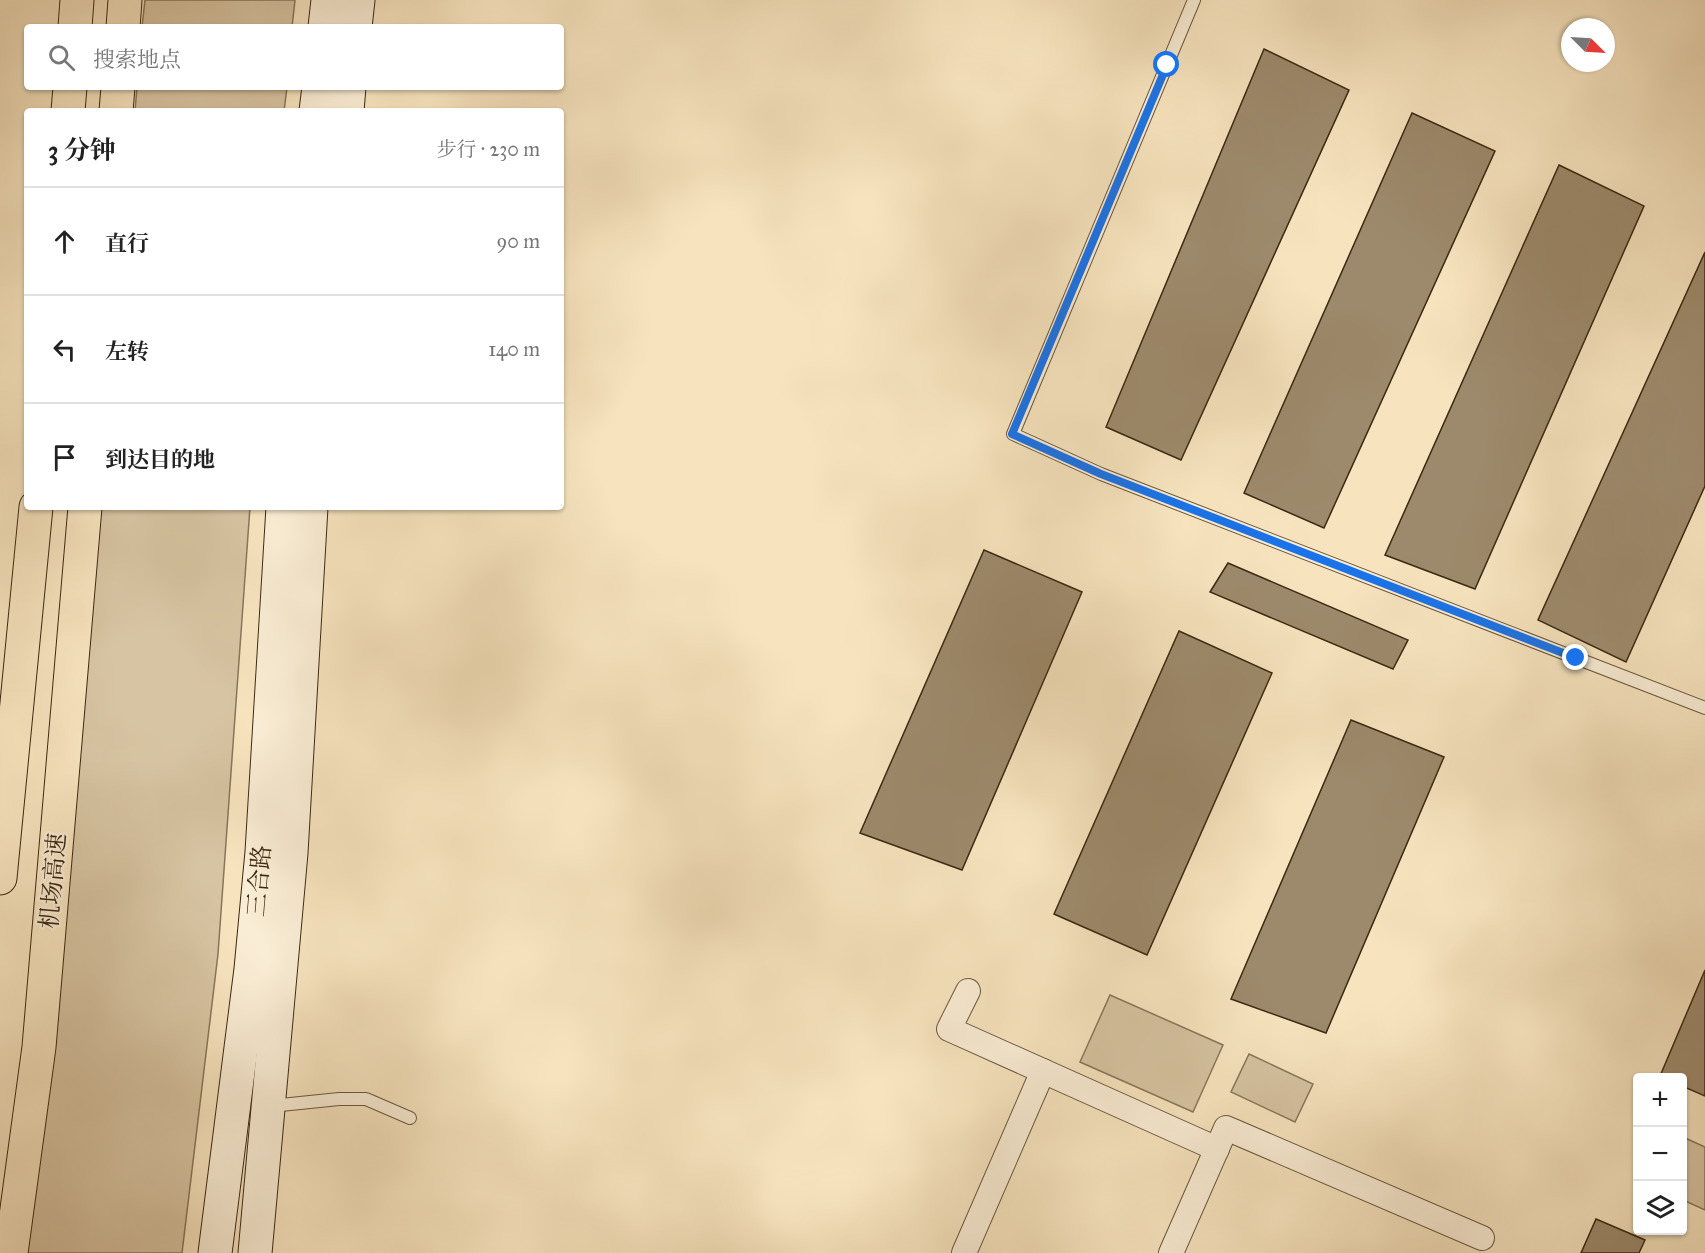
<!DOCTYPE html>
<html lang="zh">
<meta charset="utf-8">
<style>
:root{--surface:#fff;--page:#f6f6f6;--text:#222;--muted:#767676;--line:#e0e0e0}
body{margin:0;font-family:"IM FELL Great Primer","Noto Serif SC",serif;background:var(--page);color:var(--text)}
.controls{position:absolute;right:18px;bottom:18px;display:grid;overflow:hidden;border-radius:6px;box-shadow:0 2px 4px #0004}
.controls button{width:54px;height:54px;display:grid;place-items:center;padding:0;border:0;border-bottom:2px solid var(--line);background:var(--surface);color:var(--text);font:30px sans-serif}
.compass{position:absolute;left:1561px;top:18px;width:54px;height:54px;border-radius:50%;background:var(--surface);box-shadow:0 2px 4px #0004;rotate:114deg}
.stop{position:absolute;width:18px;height:18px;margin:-14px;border:4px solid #1a73e8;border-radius:50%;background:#fff}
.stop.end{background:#1a73e8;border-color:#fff;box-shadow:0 2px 6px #0008}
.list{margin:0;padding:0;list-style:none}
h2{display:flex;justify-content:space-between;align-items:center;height:78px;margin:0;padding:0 24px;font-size:26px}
h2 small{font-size:20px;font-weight:400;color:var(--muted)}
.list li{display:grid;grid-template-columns:39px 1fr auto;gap:18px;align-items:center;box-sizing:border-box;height:108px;padding:0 24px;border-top:2px solid var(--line)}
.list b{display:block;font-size:22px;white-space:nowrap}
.list em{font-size:20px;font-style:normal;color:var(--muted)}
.icon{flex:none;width:33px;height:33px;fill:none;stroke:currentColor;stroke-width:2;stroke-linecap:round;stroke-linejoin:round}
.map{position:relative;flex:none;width:1705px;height:1253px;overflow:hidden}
.search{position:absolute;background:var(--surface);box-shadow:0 2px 4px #0004;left:24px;top:24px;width:540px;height:66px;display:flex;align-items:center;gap:15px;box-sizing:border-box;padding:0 21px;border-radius:6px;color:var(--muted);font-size:22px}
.panel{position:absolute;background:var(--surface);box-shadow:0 2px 4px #0004;left:24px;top:108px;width:540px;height:402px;border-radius:6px}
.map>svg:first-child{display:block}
</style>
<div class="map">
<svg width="1705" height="1253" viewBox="0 0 1705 1253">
<rect width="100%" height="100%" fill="#f7e4bf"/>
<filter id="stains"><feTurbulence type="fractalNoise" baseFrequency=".00333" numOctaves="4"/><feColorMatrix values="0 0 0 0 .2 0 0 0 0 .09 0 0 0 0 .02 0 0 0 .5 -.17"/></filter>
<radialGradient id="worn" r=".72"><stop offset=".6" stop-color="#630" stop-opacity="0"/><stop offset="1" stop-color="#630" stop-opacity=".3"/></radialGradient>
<g fill="#d7c4a2" stroke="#89765a" stroke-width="1.5">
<path d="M145 0H295L292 27H142Z"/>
<path d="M137 87H287L284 111H135Z"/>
<path d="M101 507H250L218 954 182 1253H24L76 798Z"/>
<path d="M1110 995 1223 1045 1193 1112 1080 1062Z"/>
<path d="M1249 1054 1313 1084 1295 1122 1231 1092Z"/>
<path d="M1683 1137 1705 1147V1210L1683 1200Z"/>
</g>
<g fill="#9d8a6c" stroke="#3b2912" stroke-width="1.5">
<path d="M1264 49 1349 90 1181 460 1106 427Z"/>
<path d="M1412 113 1495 151 1324 528 1244 493Z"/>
<path d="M1559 165 1644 206 1475 589 1385 555Z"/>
<path d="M1705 252V486L1626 662 1538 620Z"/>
<path d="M984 550 1082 592 962 870 860 833Z"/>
<path d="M1228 563 1408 640 1393 669 1210 592Z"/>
<path d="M1179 631 1272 673 1147 955 1054 914Z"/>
<path d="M1351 720 1444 757 1326 1033 1231 999Z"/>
<path d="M1705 970V1096L1682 1086V1078L1660 1076Z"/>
<path d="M1596 1219 1645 1240 1639 1253H1581Z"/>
</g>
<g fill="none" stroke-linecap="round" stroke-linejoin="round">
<g stroke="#6a583d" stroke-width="14">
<g id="lane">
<path d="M1194 0 1013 434 1101 474 1705 708"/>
<path d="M271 1106 339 1099H366L410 1118"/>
</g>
</g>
<g stroke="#6a583d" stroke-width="26">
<g id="street">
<path d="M968 991 949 1029 1217 1149"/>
<path d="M964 1253 1043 1071"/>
<path d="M1171 1253 1226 1128 1482 1238"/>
</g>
</g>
<g stroke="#3b2912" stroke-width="35">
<g id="secondary">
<path d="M325 27 328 0"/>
<path d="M355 27 358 0"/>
<path d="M316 111 319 87"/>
<path d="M347 111 349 87"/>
<path d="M215 1253 251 969 262 852 283 507"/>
<path d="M255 1253 291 853 311 507"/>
</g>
</g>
<g stroke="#3b2912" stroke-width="35">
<g id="highway">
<path d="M75 27 77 0"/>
<path d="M123 27 125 0"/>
<path d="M68 111 70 87"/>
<path d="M116 111 118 87"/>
<path d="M0 878 36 507"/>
<path d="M11 1253 39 1047 85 507"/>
</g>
</g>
<use href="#lane" stroke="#faedd5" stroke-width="12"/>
<use href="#street" stroke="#faedd5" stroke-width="24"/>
<use href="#secondary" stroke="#faedd5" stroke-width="33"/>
<use href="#highway" stroke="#f7e4bf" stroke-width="33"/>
</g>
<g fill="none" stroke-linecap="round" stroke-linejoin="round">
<path stroke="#1a73e8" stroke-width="8" d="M1167 65 1012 434 1101 474 1576 658"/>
</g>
<g text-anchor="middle" stroke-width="4.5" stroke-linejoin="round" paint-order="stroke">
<g font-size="24" fill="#3b2912" stroke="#faedd5">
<text transform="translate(53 881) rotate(-85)" y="8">机场高速</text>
<text transform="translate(259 881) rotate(-85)" y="8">三合路</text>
</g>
</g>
<rect width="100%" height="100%" filter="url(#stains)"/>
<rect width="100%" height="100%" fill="url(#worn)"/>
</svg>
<div class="controls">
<button>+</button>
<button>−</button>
<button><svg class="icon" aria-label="layers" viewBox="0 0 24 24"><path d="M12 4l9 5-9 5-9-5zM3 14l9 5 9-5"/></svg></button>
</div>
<svg class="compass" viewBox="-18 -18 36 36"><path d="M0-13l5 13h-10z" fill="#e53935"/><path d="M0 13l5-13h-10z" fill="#767676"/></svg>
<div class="stop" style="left:1167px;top:65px"></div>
<div class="stop end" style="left:1576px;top:658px"></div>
<div class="search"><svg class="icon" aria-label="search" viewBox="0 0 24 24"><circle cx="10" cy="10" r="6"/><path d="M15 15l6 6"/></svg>搜索地点</div>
<section class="panel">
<h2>3 分钟<small>步行 · 230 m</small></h2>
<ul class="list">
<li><svg class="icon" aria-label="ahead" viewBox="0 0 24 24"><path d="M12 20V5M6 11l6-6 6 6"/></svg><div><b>直行</b></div><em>90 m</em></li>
<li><svg class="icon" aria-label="left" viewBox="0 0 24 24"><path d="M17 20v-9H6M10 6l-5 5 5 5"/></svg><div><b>左转</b></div><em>140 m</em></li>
<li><svg class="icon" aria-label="arrive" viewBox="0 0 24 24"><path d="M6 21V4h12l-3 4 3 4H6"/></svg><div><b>到达目的地</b></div></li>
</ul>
</section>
</div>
